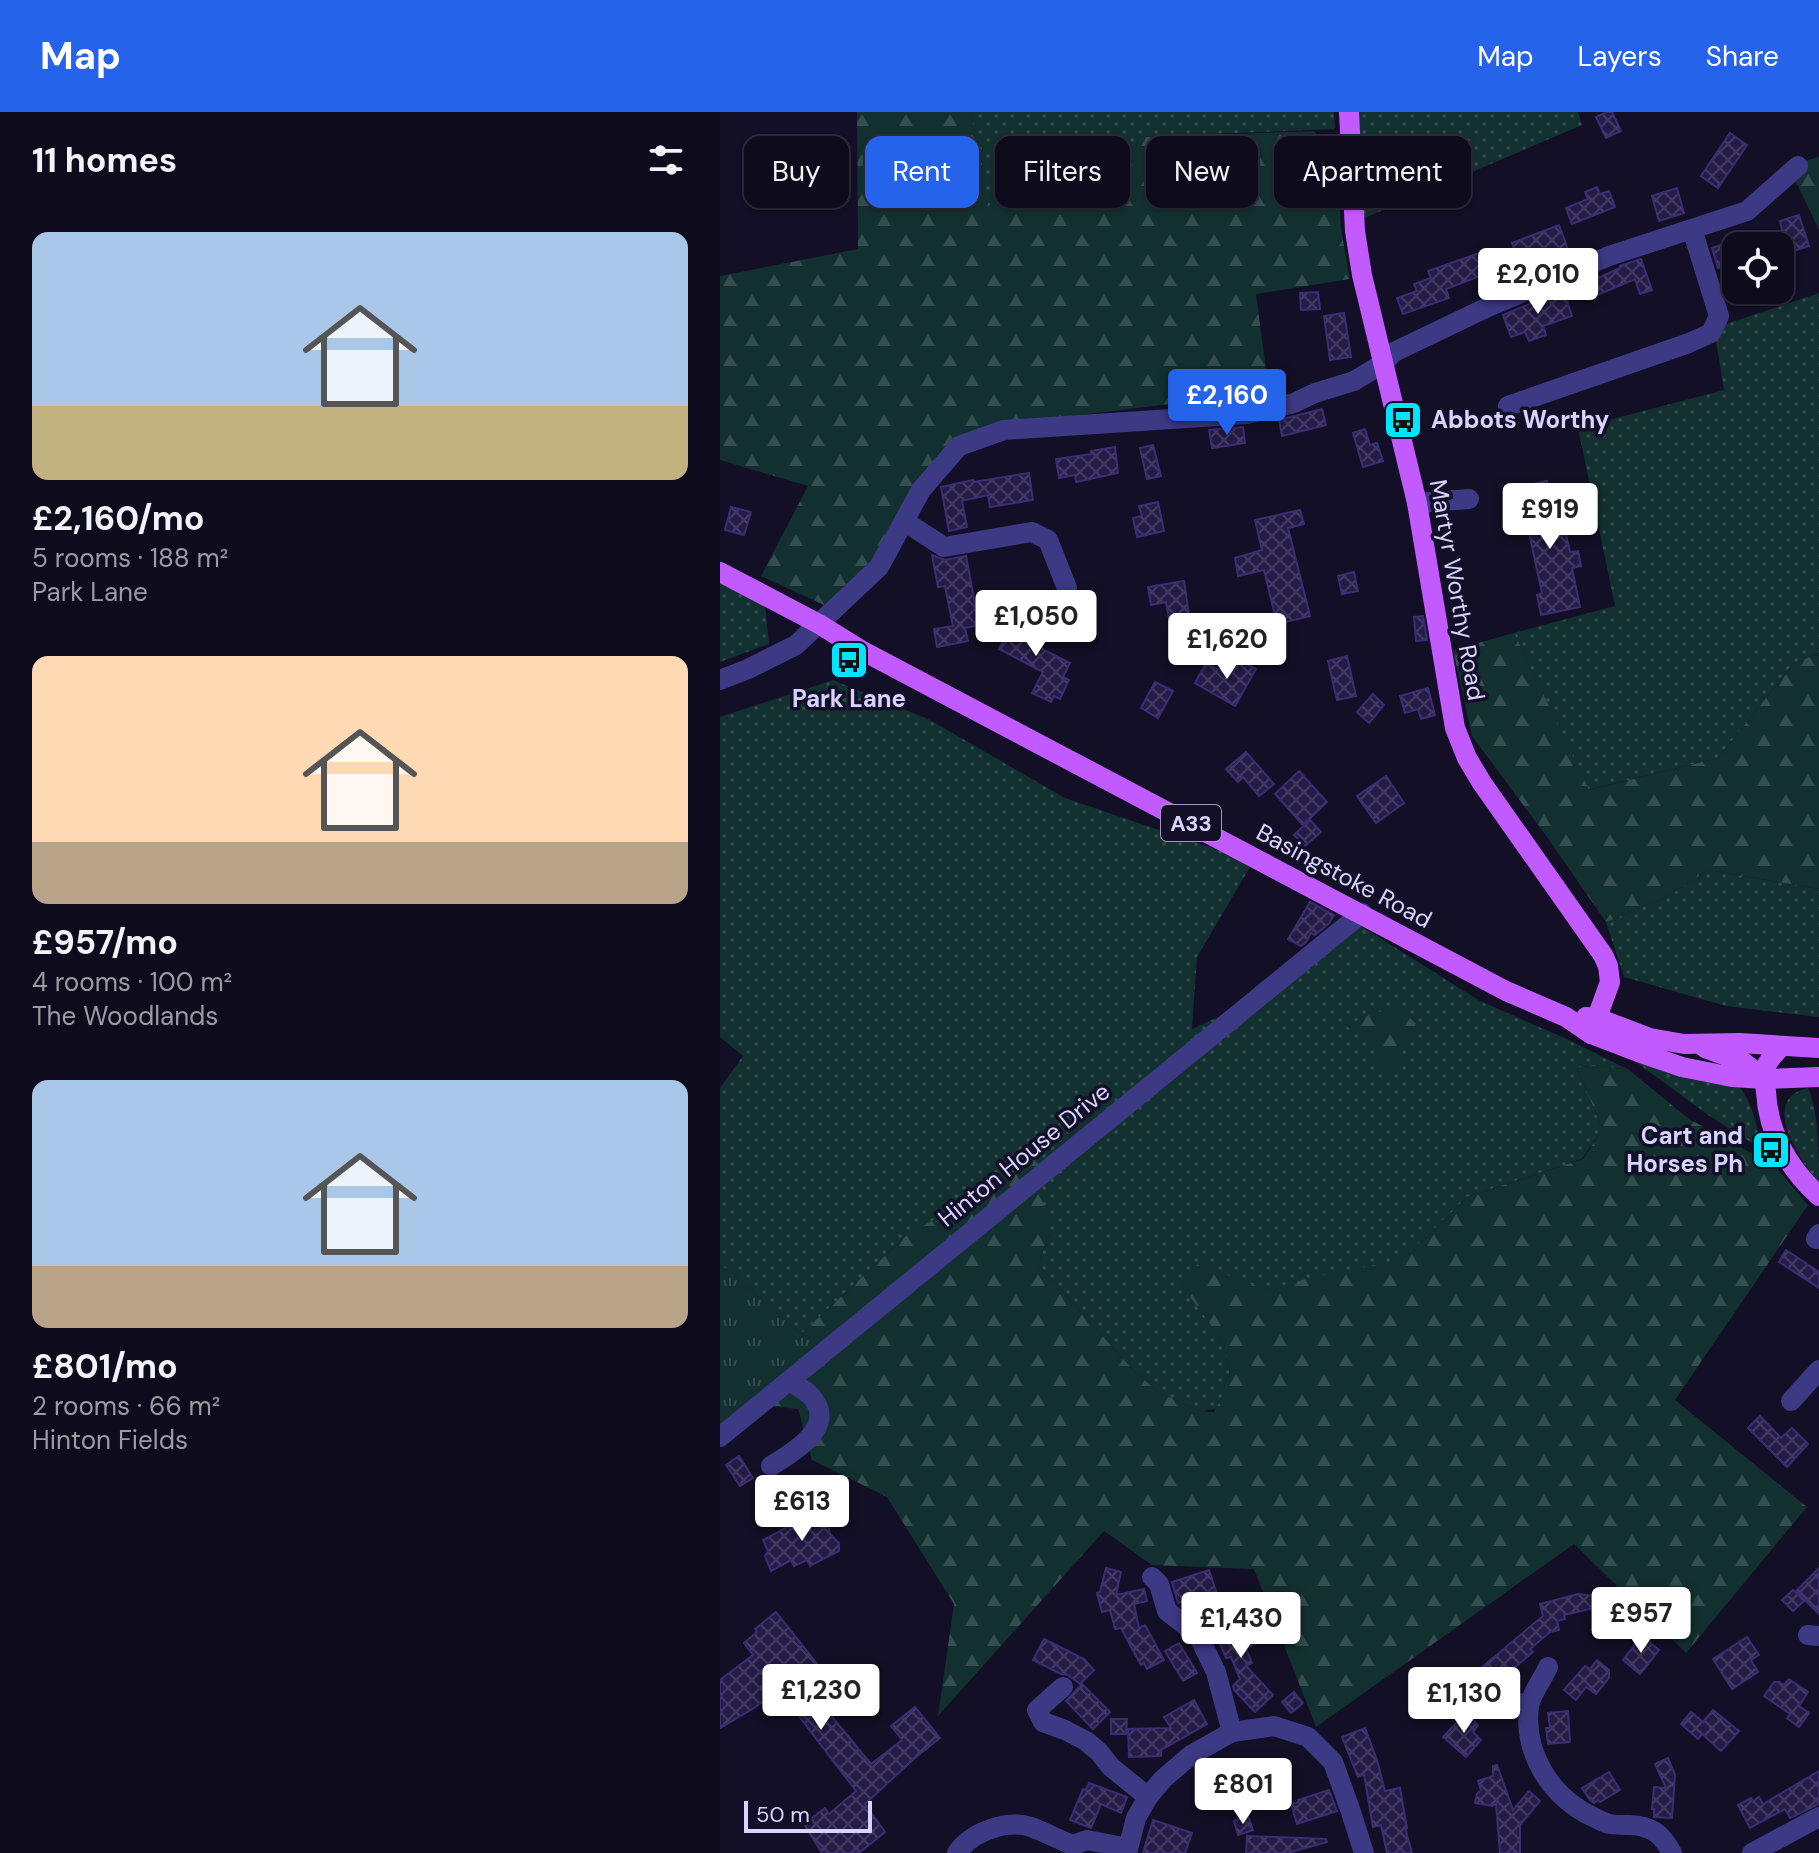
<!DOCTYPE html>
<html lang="en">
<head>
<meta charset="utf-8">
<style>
  :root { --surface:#0e0b1c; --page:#1c1929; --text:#f1f3f6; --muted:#9b9ba3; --line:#2e2b3b; --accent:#2563eb }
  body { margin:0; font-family:"DM Sans",sans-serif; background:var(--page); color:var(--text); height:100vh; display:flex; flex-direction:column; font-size:30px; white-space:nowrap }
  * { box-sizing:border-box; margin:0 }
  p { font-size:26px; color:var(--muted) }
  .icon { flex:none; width:44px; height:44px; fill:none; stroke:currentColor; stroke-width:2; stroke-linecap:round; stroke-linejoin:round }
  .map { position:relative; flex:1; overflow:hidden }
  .side { display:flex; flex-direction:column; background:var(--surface); width:720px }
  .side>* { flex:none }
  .top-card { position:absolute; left:24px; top:24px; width:760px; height:72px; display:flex; gap:16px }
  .fabs { position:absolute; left:1002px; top:120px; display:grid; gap:16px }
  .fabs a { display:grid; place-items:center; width:72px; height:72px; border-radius:16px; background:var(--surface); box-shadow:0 2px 6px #0004,0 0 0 2px var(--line); font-size:40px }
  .scale { position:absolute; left:24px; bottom:20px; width:128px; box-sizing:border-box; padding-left:8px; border:4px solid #d9d4ff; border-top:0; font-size:22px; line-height:28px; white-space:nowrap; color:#d9d4ff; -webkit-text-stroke:6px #130f26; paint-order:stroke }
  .price { position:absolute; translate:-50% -68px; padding:0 18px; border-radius:8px; background:#fff; color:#222; font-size:26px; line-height:52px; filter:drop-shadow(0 2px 4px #0008) }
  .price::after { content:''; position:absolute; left:50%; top:48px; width:24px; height:18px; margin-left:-12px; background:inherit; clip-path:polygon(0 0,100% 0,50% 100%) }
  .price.active { background:var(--accent); color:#fff }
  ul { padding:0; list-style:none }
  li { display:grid; align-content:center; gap:16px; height:424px; padding:0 32px }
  li span { display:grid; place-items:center; height:248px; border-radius:16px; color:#555 }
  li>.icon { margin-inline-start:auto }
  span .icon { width:144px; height:144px; fill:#fffc; stroke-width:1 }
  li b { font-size:34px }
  h2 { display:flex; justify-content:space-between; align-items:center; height:96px; padding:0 32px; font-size:34px }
  .tag { padding:0 28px; border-radius:16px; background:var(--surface); box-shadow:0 2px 6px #0004,0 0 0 2px var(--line); font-size:28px; line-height:72px }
  .tag.active { background:var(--accent); color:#fff }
  header { display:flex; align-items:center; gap:48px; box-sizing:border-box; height:112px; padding:0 40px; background:var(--accent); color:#fff }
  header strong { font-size:38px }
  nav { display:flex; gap:44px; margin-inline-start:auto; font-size:28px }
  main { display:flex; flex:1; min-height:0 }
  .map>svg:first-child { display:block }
</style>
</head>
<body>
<header>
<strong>Map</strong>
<nav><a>Map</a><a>Layers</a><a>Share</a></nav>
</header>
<main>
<section class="side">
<h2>11 homes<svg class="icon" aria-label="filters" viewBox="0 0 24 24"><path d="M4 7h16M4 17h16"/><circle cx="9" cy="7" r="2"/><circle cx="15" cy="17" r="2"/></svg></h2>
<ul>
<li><span style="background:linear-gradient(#a9c7e8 70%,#c2b280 0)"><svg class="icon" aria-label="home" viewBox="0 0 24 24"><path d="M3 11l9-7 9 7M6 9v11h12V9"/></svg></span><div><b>£2,160/mo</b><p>5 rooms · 188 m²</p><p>Park Lane</p></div></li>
<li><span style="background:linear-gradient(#ffd9b3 75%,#b9a48a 0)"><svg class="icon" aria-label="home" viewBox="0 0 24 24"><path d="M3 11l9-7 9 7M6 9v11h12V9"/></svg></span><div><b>£957/mo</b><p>4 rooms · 100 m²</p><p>The Woodlands</p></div></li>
<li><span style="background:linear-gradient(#a9c7e8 75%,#b9a48a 0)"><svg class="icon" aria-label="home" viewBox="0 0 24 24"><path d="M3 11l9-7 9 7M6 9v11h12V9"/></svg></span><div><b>£801/mo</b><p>2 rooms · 66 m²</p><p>Hinton Fields</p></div></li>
</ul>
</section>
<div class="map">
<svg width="1099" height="1741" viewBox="0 0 1099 1741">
  <defs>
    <pattern id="grass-dots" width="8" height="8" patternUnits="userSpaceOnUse" patternTransform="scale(2)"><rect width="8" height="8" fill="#12302f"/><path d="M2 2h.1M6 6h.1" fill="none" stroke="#344d4e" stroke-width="1.8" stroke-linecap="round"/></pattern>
    <pattern id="forest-firs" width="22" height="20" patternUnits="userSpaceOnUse" patternTransform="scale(2)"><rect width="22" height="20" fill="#12302f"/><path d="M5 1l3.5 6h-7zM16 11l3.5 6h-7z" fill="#344d4e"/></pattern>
    <pattern id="park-tufts" width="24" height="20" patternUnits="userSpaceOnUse" patternTransform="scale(2)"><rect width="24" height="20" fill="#12302f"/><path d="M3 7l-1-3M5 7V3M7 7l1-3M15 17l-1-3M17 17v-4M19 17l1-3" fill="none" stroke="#344d4e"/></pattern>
    <pattern id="building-cross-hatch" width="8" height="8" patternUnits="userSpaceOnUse" patternTransform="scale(2)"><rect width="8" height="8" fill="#241b47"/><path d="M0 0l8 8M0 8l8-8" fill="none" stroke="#433b63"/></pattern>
  </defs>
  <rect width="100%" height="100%" fill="#130f26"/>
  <g fill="url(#grass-dots)">
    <path d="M251,0H614L615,17L422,25L357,95H268Z"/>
    <path d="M638,0H858L862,13L640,108Z"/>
    <path d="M1099,181V541L1073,552L998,646L868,678L794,521L895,494L858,316L1004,278L994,216Z"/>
    <path d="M0,469L45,492L49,532L0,550Z"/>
    <path d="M113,568L210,608L345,686L533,750L477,845L472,917L524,893L633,809L760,889L849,928L909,958L875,953L857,956L880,1011V1021L862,1047L747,1085L682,1148L545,1178L460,1172C479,1197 515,1235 509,1268C507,1278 500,1288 496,1297L480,1299L438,1280L413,1258L318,1152L329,1123L186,1124L81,1222L0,1152V976L23,944L0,925V605Z"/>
    <path d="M988,758L1099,777V905L1006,894L904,865L886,810L945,786Z"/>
    <path d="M916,950L1015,971C1033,986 1036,1015 1043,1038L988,1003Z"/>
    <path d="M1088,976C1099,999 1099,1046 1099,1072C1082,1051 1037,987 1088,976Z"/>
  </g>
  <g fill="url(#forest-firs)">
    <path d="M137,0H251L269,95H357L422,25L594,19L617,51L621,117L630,167L536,182L549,280L285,312L237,324L196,372L152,448L104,493L41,464L88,374L0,348V164L138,137Z"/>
    <path d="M1099,45V118L1078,74L1065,54Z"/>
    <path d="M794,521L869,678L998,646L1073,552L1099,541V777L988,758L945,786L886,810L827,725L752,624L733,538Z"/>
    <path d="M681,897L696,912L681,943L685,953L674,961L660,955L652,926L625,914L656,900Z"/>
    <path d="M875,953L909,958L969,1007L1055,1054L1088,1093L955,1288L1087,1395L966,1541L854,1432L596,1615L534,1457L432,1453L384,1419L218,1604L234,1492L167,1385L92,1348L78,1297L50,1294L81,1222L186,1124L315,1048L329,1123L318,1152L413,1258L438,1280L480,1299L494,1300C499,1291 505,1281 508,1271C518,1238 478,1197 460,1172L479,1151L545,1178L597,1164L682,1148L747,1085L863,1047L880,1021V1011L857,956Z"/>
  </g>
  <path fill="url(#park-tufts)" d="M0,1152L110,1247L0,1334Z"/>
  <g fill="url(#building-cross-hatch)" stroke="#3b2d73" stroke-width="2">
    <path d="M887,0H892L901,19L886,26L876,5Z"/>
    <path d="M1010,21L1027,33L998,76L981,64Z"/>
    <path d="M877,75L880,82L889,79L895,95L852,112L846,96L868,87L865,80Z"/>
    <path d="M957,76L964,101L939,109L932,84Z"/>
    <path d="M1079,103L1089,134L1060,143V124L1063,123L1060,109Z"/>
    <path d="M839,113L851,146L803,163L792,131Z"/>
    <path d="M1016,128V150L998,156L992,136Z"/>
    <path d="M765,139L773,159L726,177L729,186L683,202L677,186L697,179L694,172L711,166L708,159Z"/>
    <path d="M921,147L932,178L920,182L915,167L875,184L869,170L900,156V154Z"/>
    <path d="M843,178L852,204L823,214L826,223L809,229L805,220L791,225L783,203Z"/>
    <path d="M598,180L600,197L581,198L580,181Z"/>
    <path d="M624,201L631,245L610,248L604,204Z"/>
    <path d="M602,297L606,313L562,324L559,308Z"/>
    <path d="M523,315L525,331L492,336L489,318Z"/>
    <path d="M645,317L650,333L657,331L663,349L643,355L633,321Z"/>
    <path d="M433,333L441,364L427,367L420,336Z"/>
    <path d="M395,335L398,361L356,370L355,363L339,366L336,347L372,342L371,339Z"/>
    <path d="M309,361L313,388L270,395L268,383L242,389L247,415L229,419L221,375L253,368L254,370Z"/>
    <path d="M827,369L838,420L845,418L850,440L858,439L861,454L852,456L860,495L821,503L817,483L822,481L805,402L800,403L796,389L802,388L799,375Z"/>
    <path d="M438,390L444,419L417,425L413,406L422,404L419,394Z"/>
    <path d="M11,395L31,400L24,423L5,418Z"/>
    <path d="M580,398L584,412L568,416L590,504L557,512L544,458L518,464L515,446L542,438L535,408Z"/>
    <path d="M212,443L225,448L246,444L259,513L245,516L248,529L217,535L214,517L233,514L225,474L218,475Z"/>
    <path d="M634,460L638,479L622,482L618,464Z"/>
    <path d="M464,469L469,503L449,506L446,490L431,493L428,475Z"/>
    <path d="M330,486L347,491L342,507L325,502Z"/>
    <path d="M298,500L319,510L310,528L319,532L318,535L350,551L343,565L349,568L340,587L334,584L331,590L312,581L323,560L279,537Z"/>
    <path d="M703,504L707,528L696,529L694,505Z"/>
    <path d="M627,544L636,584L617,588L608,549Z"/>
    <path d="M518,547L536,557L515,594L475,571L486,551L508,563Z"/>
    <path d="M435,570L453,579L438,606L421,596Z"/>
    <path d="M708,576L715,603L701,607L698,597L685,601L680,584Z"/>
    <path d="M653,582L664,593L649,611L637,600Z"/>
    <path d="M526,640L554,672L539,684L523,665L518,670L506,657Z"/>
    <path d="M579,659L607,690L583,713L555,682Z"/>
    <path d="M666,664L684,691L656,711L637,684Z"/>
    <path d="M590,708L601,720L585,734L574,723Z"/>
    <path d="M590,790L614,803L609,811L595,823L591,821L586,830L581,834L568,827Z"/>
    <path d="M1066,1138L1099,1160V1176L1059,1150Z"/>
    <path d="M1040,1304L1061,1326L1072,1316L1088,1332L1067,1355L1028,1316Z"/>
    <path d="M19,1344L33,1366L20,1374L6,1353Z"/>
    <path d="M97,1399L106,1403L110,1422L119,1431V1439L90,1454L87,1448L74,1454L71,1448L51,1459L45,1444L48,1439L43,1428Z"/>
    <path d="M386,1456L401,1460L396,1483L424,1477L427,1489L414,1492L419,1516L425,1513L444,1548L427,1557L424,1551L421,1553L401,1516L395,1517L390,1498L382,1500L377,1481L380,1480Z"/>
    <path d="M1099,1456V1502L1076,1479Z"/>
    <path d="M489,1458L496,1479L458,1491L452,1470Z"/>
    <path d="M1073,1478L1084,1489L1073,1499L1062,1488Z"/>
    <path d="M858,1482L875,1484L874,1496L844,1503L845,1507L837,1509L839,1518L830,1520L810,1537L813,1540L771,1576L769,1574L743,1594L728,1591L731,1581L823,1504L820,1492Z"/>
    <path d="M879,1488L895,1490L893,1512L877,1510Z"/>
    <path d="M511,1498L521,1523L547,1527L526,1536L532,1551L526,1554L553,1583L535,1600L514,1578L513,1574L520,1567L511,1545L506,1546L490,1507Z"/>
    <path d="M56,1500L102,1558L84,1571L151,1652L182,1628L171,1614L195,1595L220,1626L196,1645L145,1692L165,1720L139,1741H102L84,1712L105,1696L109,1702L136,1679L59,1578L34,1596L0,1616V1568L33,1543L24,1531L37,1520L35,1517Z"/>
    <path d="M922,1524L939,1538L920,1562L903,1548Z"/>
    <path d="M1027,1525L1039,1543L1031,1548L1038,1560L1012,1577L993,1547Z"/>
    <path d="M324,1527L364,1547L374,1558L360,1572L348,1563L341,1562L313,1548Z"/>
    <path d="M459,1531L477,1561L463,1569L445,1539Z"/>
    <path d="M877,1548L889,1558V1566L876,1582L866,1575L856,1588L844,1578L865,1554L870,1557Z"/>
    <path d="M1069,1567L1088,1580L1079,1594L1089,1601L1079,1615L1067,1606L1070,1602L1044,1584L1054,1570H1059L1064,1573Z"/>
    <path d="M362,1572L390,1600L373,1617L346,1589Z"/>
    <path d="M574,1580L583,1591L571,1601L562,1590Z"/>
    <path d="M474,1588L487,1612L441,1638V1644L409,1645L408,1617L451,1616L444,1605Z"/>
    <path d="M993,1598L1019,1619L1001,1639L982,1622L978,1627L961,1612L971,1600L983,1610Z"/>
    <path d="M848,1599L850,1630L828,1632L826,1616H830L828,1601Z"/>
    <path d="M746,1601L758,1613L753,1620L761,1628L746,1645L723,1625Z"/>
    <path d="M391,1607H407L406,1622H391Z"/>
    <path d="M645,1616L657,1648L665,1679L680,1676L687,1716H685L692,1741H667L661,1713L653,1715L644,1662L638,1665L622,1625Z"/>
    <path d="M948,1646L955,1663L952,1706L934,1705V1697H932L934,1675L946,1676L935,1652Z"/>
    <path d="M777,1653L793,1698L809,1679L820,1689L800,1713V1741H780L776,1692L772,1694L755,1691L757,1682L761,1678L758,1669L773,1664V1654Z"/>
    <path d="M1099,1659V1692L1070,1706L1065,1697L1030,1716L1018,1693L1031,1686L1033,1689L1039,1685L1043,1692Z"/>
    <path d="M889,1660L900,1678L880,1690L878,1688L874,1691L870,1688L862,1676Z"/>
    <path d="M369,1671L407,1685L401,1701L381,1692L371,1716L350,1708L363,1677L366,1678Z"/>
    <path d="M609,1678L617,1699L577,1712L571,1692L579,1690L578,1688Z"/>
    <path d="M528,1704L533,1718L518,1723L514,1709Z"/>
    <path d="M433,1708L472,1721L465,1741H423Z"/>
    <path d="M527,1724L606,1727L607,1730L567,1741H526Z"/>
  </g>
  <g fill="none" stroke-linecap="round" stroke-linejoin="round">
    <g stroke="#3d3a85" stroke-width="20">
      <path d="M788,294L969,231L991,221L999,204L972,117"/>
      <path d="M697,391L749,387"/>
      <path d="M184,409L224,435L312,420L328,428L347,476"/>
      <path d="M0,568L28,557L76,533L159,455L201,378L239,334L284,318L527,302L574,291L595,281L634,269L662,252L674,240L770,194L889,144L1027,99L1078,54"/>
      <path d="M1096,1127L1099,1122"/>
      <path d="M1071,1289L1099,1258"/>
      <path d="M0,1325L642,801"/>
      <path d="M51,1354C71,1341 115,1317 94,1288C89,1280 77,1274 69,1269"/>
      <path d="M432,1465L439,1472L447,1499L478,1523L496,1560L512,1620"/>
      <path d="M1088,1523L1099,1524"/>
      <path d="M828,1555C823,1567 811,1582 809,1594C803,1642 831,1685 873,1705C878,1707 884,1711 890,1712C896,1713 903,1713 909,1713C932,1714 941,1721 952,1741"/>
      <path d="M343,1575L317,1598L323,1610L345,1618L366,1629L379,1640L391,1655L428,1685"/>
      <path d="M783,1590L809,1592"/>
      <path d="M237,1741C251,1720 287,1707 311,1715C325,1720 339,1728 353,1733L367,1728L408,1736"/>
      <path d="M407,1741L416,1706L428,1685L443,1667L471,1643L512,1620L554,1614L588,1625L613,1650L630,1697L644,1741"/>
      <path d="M1032,1741L1099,1705"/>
    </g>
    <g stroke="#c25bff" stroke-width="20">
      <path d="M629,0L635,119L642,163L697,391L735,616L747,646L762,671L883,843L888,854L890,870L871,922"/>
      <path d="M0,460L99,512L141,538L786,879L846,905L871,922L918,940L962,955L1012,965L1045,967L1099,965"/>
      <path d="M866,905L877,906L930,926L964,932L1020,931L1099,936"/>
      <path d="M1061,935C1056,940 1048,948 1046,955C1044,962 1045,973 1046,980C1048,1021 1069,1057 1099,1084"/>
      <path d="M985,936L1023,950L1045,967"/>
    </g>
  </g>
  <defs>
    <g id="bus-square" transform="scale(2)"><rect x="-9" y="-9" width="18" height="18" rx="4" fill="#00e5ff" stroke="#130f26"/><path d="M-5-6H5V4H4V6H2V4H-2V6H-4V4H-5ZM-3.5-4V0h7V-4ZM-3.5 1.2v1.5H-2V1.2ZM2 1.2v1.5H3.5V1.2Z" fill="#111"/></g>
  </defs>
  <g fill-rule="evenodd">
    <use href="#bus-square" x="683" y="308"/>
    <use href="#bus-square" x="129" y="548"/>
    <use href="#bus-square" x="1051" y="1038"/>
  </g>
  <g text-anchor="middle" stroke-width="7" stroke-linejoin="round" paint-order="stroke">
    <rect fill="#130f26" stroke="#9e99be" stroke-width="2" x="441" y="693" width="60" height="36" rx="6"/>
    <g font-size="22" font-weight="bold" fill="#d9d4ff">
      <text x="471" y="719">A33</text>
    </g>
    <g font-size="24" font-weight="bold" fill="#d9d4ff" stroke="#130f26" text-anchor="start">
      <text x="711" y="316">Abbots Worthy</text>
      <text x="129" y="595" text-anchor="middle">Park Lane</text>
      <text x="1023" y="1032" text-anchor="end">Cart and<tspan x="1023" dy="28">Horses Ph</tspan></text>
    </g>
    <g font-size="24" fill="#d9d4ff" stroke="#130f26">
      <text transform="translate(737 478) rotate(80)" y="8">Martyr Worthy Road</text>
      <text transform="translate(624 764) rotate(28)" y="8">Basingstoke Road</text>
      <text transform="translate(304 1043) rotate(-39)" y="8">Hinton House Drive</text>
    </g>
  </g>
</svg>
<div class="fabs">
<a><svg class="icon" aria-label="locate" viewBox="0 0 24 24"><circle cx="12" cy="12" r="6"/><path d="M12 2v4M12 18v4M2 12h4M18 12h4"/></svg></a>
</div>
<div class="scale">50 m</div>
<b class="price" style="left:818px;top:204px">£2,010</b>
<b class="price active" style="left:507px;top:325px">£2,160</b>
<b class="price" style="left:830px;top:439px">£919</b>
<b class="price" style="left:316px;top:546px">£1,050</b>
<b class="price" style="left:507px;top:569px">£1,620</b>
<b class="price" style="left:82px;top:1431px">£613</b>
<b class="price" style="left:921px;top:1543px">£957</b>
<b class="price" style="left:521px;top:1548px">£1,430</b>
<b class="price" style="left:101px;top:1620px">£1,230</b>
<b class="price" style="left:744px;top:1623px">£1,130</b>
<b class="price" style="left:523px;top:1714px">£801</b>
<div class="top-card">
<a class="tag">Buy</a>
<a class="tag active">Rent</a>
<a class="tag">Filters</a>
<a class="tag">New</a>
<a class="tag">Apartment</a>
</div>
</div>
</main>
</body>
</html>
